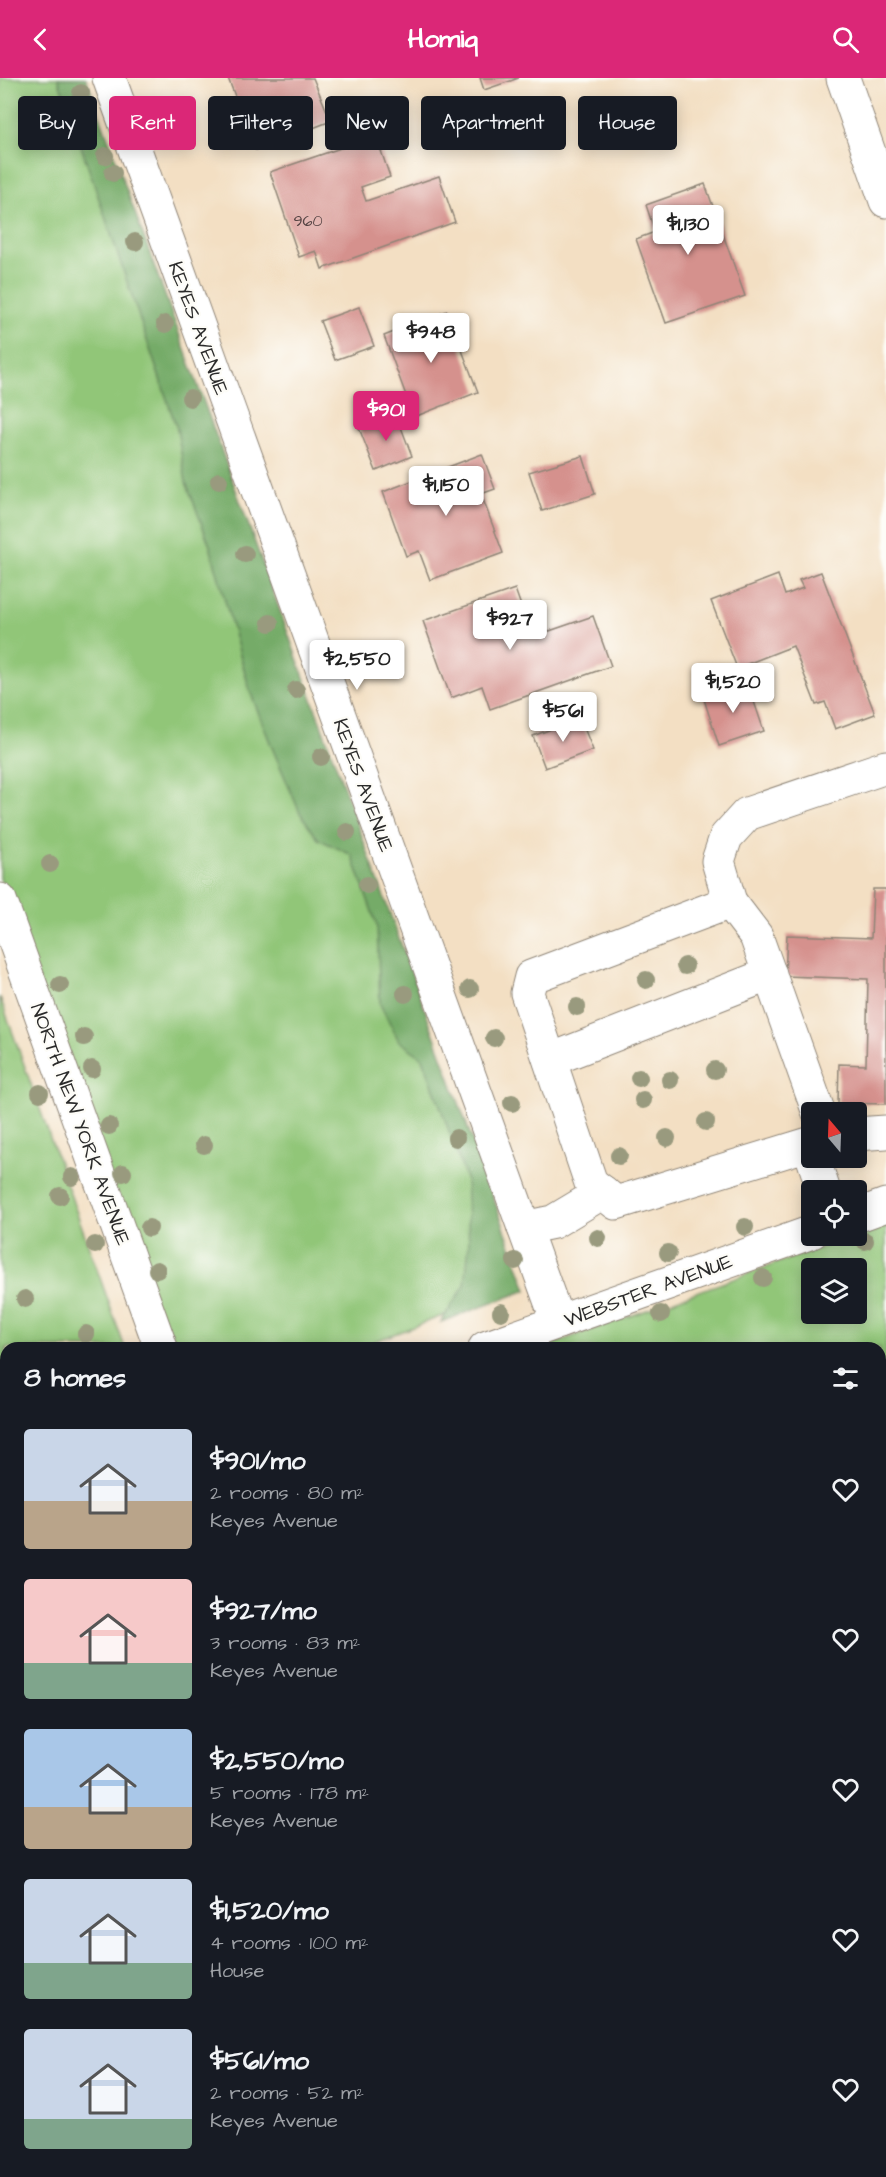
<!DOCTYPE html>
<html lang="en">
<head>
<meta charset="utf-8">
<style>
  :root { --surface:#171b24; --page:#20242c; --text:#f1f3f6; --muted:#9ea1a6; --accent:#db2777 }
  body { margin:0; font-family:"Architects Daughter",sans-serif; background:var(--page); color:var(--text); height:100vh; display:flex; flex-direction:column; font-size:22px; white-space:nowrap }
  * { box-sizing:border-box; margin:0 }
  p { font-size:20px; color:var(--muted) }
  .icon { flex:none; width:33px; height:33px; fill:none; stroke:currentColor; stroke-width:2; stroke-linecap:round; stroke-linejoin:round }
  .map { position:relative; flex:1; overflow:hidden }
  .drawer { position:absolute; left:0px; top:1264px; width:886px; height:836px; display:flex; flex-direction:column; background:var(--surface); border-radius:18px 18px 0 0; box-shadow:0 3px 15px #0003 }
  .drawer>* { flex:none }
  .hud { position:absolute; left:18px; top:18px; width:850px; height:54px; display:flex; gap:12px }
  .needle { width:39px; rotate:341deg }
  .buttons { position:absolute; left:801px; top:1024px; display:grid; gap:12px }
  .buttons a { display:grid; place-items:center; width:66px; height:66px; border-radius:6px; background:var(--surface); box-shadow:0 3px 15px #0003; font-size:30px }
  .price { position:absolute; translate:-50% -51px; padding:0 14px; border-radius:6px; background:#fff; color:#222; font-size:20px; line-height:39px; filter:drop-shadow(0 2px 3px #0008) }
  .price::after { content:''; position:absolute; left:50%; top:36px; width:18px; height:14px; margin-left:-9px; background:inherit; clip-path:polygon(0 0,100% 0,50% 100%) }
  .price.active { background:var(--accent); color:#fff }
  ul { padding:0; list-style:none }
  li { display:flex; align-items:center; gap:18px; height:150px; padding:0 24px }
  li span { display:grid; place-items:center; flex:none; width:168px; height:120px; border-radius:6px; color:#555 }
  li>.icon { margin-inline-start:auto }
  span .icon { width:72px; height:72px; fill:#fffc; stroke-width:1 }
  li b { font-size:26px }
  h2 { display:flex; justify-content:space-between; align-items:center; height:72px; padding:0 24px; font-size:26px }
  .pill { padding:0 21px; border-radius:6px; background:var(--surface); box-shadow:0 3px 15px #0003; font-size:21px; line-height:54px }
  .pill.active { background:var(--accent); color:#fff }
  header { display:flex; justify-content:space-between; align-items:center; height:78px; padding:0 24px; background:var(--accent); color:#fff; font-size:27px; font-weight:700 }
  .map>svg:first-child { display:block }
</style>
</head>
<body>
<header><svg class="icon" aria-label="back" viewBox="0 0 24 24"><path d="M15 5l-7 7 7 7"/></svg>Homiq<svg class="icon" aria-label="search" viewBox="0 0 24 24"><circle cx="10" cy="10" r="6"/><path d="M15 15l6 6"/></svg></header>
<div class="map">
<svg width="886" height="2099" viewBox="0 0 886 2099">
  <rect width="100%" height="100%" fill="#fdfcf7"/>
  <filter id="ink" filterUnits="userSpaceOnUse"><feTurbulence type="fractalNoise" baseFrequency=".0167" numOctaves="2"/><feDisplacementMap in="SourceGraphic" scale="12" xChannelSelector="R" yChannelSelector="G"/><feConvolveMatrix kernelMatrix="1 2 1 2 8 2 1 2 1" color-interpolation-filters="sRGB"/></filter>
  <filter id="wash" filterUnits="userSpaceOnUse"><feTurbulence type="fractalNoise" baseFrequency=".008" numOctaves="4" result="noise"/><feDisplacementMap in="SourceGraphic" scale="24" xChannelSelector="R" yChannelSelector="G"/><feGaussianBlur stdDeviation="1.35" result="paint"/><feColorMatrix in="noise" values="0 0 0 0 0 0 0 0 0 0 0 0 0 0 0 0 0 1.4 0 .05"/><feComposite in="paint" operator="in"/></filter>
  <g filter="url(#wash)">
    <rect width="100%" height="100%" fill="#f3dfc3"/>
    <g fill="#91c678" stroke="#5e7852" stroke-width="1.5" fill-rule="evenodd">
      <path d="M0,0H83L517,1210L357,1270H165L0,800Z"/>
      <path d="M0,919L125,1270H6V1408L0,1411Z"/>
      <path d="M886,1146V1754L881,1756L880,1270H541ZM812,1191H856V1236H812Z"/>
      <path d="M6,1466V2094H449L451,2099H0V1468Z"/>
    </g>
    <path fill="#74ab68" stroke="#506b4a" stroke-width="1.5" d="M58,0H86L527,1212L441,1244L465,1207L469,1166L466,1101L423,980L399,963L380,926L377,848L352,777L318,761L300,735L271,667L250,613L210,468L186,404L177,351Z"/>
    <path fill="#eeda9e" stroke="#8c8264" stroke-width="1.5" d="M329,2094H377L376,2099H327Z"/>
    <g id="blocks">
      <g fill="#d5918d">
        <path d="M228,0H313L331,43L256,72Z"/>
        <path d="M480,0H519L484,12Z"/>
        <path d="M376,58L390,99L361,109L366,123L439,98L455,144L322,191L316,173L299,179L270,94Z"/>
        <path d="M705,106L745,218L666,245L636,161L655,154L646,127Z"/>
        <path d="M359,229L374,268L335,282L320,243Z"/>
        <path d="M447,233L478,314L414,339L384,258Z"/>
        <path d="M396,336L412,378L376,393L359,350Z"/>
        <path d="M482,376L495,411L481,416L503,475L430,502L419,473L406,478L383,414Z"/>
        <path d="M583,378L595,416L542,433L529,394Z"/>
        <path d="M821,494L875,636L835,651L825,624L816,627L793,568L737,590L711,523L778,497L785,517L803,510L799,502Z"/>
        <path d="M515,511L532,559L593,538L611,588L490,631L482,608L451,620L423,543Z"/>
        <path d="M747,603L764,653L719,668L703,618Z"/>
        <path d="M580,640L593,672L545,690L533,658Z"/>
        <path d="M873,811H886V1026L838,1025L839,986L866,987L868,901L785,898L787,857L871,860Z"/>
        <path d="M748,2094H838L840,2099H750Z"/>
      </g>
    </g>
  </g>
  <g filter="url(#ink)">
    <use href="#blocks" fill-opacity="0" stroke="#8f8577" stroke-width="1.5"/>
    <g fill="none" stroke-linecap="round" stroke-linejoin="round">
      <g stroke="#8f8577" stroke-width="35">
        <g id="minor">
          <path d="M109,0L558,1244"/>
          <path d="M843,0L886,123"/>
          <path d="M0,822L161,1270"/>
          <path d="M730,824L756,858L819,1035"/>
          <path d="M550,982L770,896"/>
          <path d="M856,1056L886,1054"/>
          <path d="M812,1065L616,1125L591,1105L527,915L531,899L730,824L718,783L726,759L747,736L886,689"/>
          <path d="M813,1080L824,1113"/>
          <path d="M856,1138L886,1127"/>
          <path d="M524,1150L553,1144L603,1114"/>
          <path d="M485,1270L812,1154"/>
          <path d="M0,1446L6,1444"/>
          <path d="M880,1780L886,1778"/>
          <path d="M470,2094L472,2099"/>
        </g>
      </g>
      <use href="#minor" stroke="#fff" stroke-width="33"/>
    </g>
    <g fill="#999a7e">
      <circle cx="81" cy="15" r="9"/>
      <circle cx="105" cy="78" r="9"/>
      <circle cx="113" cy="95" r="9"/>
      <circle cx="135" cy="164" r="9"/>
      <circle cx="165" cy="246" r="9"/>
      <circle cx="190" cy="320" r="9"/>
      <circle cx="219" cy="403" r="9"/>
      <circle cx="245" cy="476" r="9"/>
      <circle cx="270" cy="545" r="9"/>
      <circle cx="296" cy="612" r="9"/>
      <circle cx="321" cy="679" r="9"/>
      <circle cx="347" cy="754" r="9"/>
      <circle cx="50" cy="786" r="9"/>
      <circle cx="367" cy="807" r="9"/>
      <circle cx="685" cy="888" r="9"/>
      <circle cx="646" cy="902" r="9"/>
      <circle cx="60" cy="907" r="9"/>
      <circle cx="470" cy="911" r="9"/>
      <circle cx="405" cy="916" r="9"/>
      <circle cx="577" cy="929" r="9"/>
      <circle cx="84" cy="959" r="9"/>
      <circle cx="494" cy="960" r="9"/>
      <circle cx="92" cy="991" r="9"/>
      <circle cx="715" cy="992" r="9"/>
      <circle cx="639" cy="1000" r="9"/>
      <circle cx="670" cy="1002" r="9"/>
      <circle cx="40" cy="1015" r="9"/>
      <circle cx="643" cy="1022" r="9"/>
      <circle cx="512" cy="1025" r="9"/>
      <circle cx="706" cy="1044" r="9"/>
      <circle cx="109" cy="1048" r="9"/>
      <circle cx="456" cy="1060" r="9"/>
      <circle cx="667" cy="1060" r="9"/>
      <circle cx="204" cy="1067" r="9"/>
      <circle cx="619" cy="1078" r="9"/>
      <circle cx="123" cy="1095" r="9"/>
      <circle cx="72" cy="1099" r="9"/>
      <circle cx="60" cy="1118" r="9"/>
      <circle cx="745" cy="1149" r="9"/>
      <circle cx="149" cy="1150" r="9"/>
      <circle cx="598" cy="1160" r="9"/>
      <circle cx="865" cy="1163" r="9"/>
      <circle cx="95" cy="1167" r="9"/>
      <circle cx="668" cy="1175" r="9"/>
      <circle cx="515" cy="1183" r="9"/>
      <circle cx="157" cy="1192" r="9"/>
      <circle cx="763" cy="1200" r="9"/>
      <circle cx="25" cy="1221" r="9"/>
      <circle cx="501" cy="1234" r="9"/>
      <circle cx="661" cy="1236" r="9"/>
      <circle cx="86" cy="1256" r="9"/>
    </g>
  </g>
  <g text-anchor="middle" stroke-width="4.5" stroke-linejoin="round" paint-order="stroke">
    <g font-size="16" fill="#564444">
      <text x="308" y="148">960</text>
    </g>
    <g font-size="20" fill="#2b2b2b" stroke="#fdfcf7">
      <text transform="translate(199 250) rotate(70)" y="7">KEYES AVENUE</text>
      <text transform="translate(364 707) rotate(70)" y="7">KEYES AVENUE</text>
      <text transform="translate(81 1046) rotate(70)" y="7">NORTH NEW YORK AVENUE</text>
      <text transform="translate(648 1212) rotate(-20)" y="7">WEBSTER AVENUE</text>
    </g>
  </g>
</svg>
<div class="buttons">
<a><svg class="needle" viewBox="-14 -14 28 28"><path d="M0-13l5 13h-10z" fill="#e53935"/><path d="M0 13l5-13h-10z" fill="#9ea1a6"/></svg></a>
<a><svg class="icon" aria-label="locate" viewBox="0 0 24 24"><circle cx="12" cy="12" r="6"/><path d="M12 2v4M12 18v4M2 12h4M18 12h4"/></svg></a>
<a><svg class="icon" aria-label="layers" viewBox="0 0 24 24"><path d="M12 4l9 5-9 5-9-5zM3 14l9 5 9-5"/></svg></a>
</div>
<b class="price" style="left:688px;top:178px">$1,130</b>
<b class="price" style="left:431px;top:286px">$948</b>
<b class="price active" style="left:386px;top:364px">$901</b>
<b class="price" style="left:446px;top:439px">$1,150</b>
<b class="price" style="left:510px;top:573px">$927</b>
<b class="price" style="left:357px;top:613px">$2,550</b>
<b class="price" style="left:733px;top:636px">$1,520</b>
<b class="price" style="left:563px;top:665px">$561</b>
<div class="hud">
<a class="pill">Buy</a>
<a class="pill active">Rent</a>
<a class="pill">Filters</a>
<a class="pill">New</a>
<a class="pill">Apartment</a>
<a class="pill">House</a>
</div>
<section class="drawer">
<h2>8 homes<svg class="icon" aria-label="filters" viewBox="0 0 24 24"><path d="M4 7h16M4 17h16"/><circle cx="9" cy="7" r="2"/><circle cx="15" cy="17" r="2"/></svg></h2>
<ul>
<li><span style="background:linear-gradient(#c9d6e8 60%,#b9a48a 0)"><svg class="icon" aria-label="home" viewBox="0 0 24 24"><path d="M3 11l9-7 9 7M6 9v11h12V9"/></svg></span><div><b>$901/mo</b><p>2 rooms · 80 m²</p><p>Keyes Avenue</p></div><svg class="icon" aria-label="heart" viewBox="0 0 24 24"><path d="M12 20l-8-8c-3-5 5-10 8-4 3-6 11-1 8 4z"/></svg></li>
<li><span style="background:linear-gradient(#f6c9c9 70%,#7fa58c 0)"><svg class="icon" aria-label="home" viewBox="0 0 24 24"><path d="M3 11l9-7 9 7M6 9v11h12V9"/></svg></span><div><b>$927/mo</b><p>3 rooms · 83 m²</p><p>Keyes Avenue</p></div><svg class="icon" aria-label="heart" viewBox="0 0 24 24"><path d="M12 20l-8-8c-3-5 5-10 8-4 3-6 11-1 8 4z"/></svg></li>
<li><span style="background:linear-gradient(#a9c7e8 65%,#b9a48a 0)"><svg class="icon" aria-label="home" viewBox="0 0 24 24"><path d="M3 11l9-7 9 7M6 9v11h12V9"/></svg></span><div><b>$2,550/mo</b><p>5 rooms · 178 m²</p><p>Keyes Avenue</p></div><svg class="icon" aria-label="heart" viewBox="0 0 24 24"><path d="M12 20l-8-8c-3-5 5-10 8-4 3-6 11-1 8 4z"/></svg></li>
<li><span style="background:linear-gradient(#c9d6e8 70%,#7fa58c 0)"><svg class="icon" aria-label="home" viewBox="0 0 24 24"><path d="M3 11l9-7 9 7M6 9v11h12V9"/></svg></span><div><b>$1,520/mo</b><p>4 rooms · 100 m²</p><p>House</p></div><svg class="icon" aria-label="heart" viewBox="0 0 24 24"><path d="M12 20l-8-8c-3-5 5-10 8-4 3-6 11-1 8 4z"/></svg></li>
<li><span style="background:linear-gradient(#c9d6e8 75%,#7fa58c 0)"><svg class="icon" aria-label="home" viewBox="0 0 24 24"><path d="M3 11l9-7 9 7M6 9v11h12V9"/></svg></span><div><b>$561/mo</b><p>2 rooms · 52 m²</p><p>Keyes Avenue</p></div><svg class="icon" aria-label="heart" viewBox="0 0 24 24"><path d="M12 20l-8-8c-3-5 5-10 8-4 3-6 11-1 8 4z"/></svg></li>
</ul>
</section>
</div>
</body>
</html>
